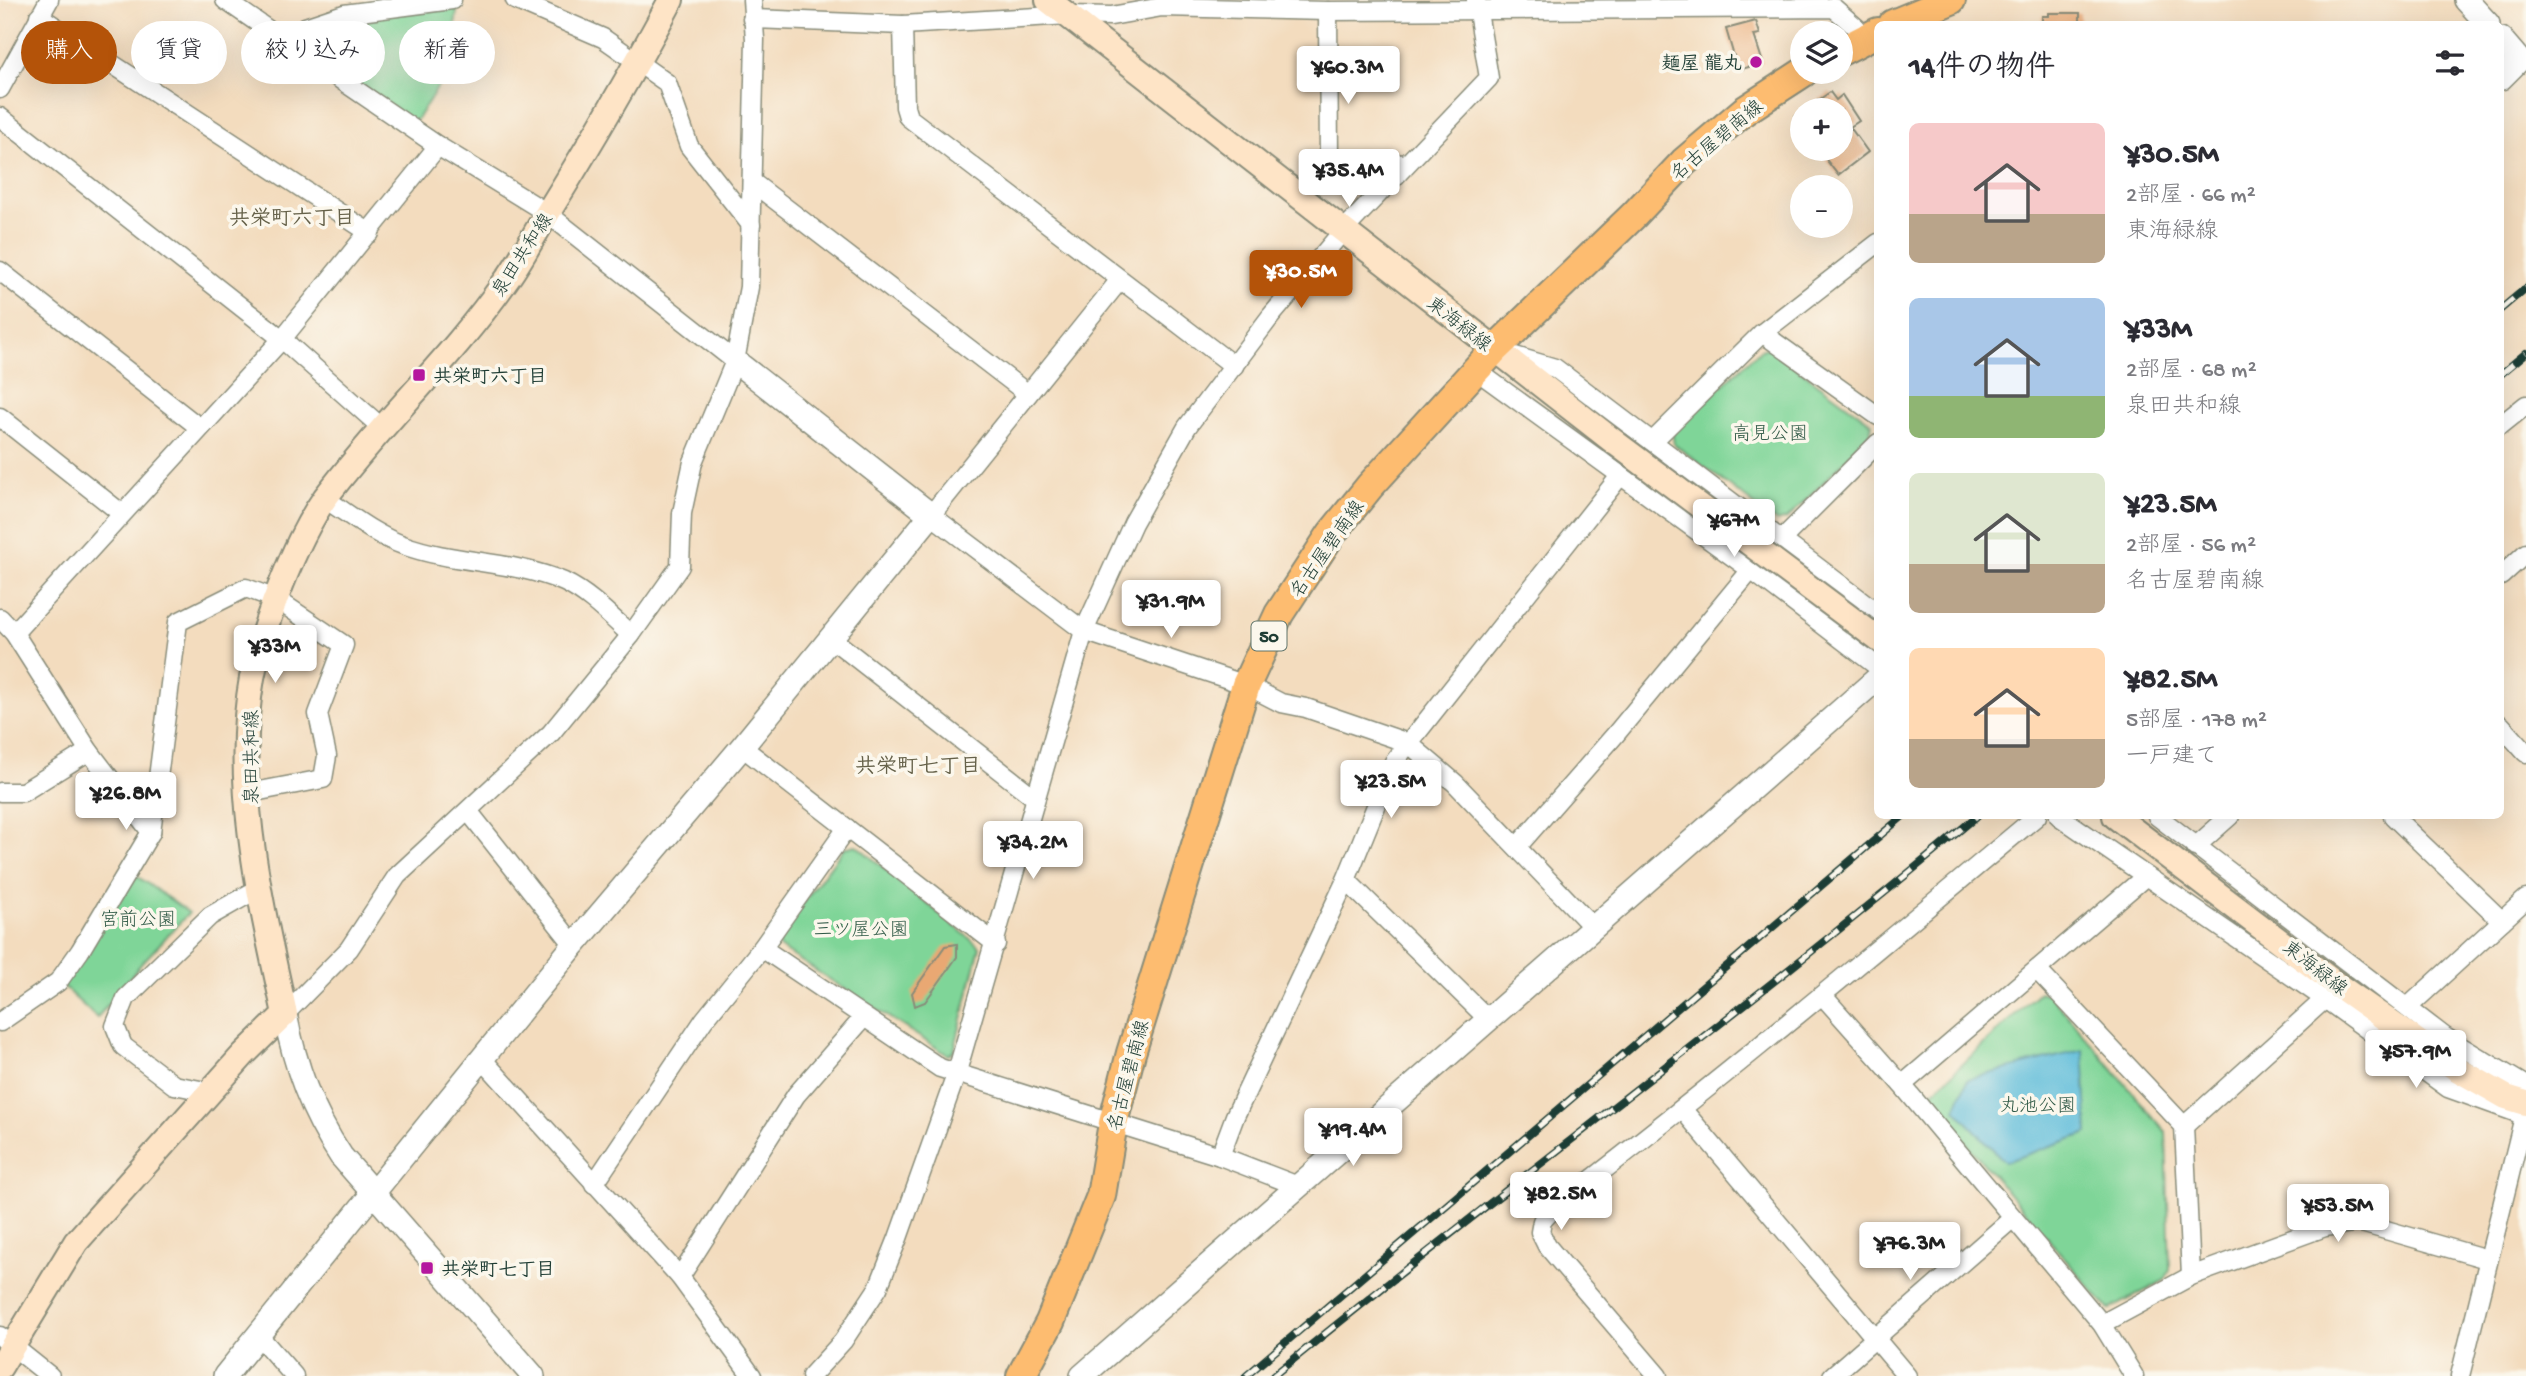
<!DOCTYPE html>
<html lang="ja">
<head>
<meta charset="utf-8">
<style>
  :root { --surface:#fff; --page:#f7f7f7; --text:#2b2b33; --muted:#7c7c81; --accent:#b45309 }
  body { margin:0; font-family:"Gochi Hand","Klee One",sans-serif; background:var(--page); color:var(--text); height:100vh; display:flex; flex-direction:column; font-size:26px; white-space:nowrap }
  * { box-sizing:border-box; margin:0 }
  p { font-size:23px; color:var(--muted) }
  .icon { flex:none; width:38px; height:38px; fill:none; stroke:currentColor; stroke-width:2; stroke-linecap:round; stroke-linejoin:round }
  .map { position:relative; flex:1; overflow:hidden }
  .side { position:absolute; left:1874px; top:21px; width:630px; height:798px; display:flex; flex-direction:column; background:var(--surface); border-radius:10px; box-shadow:0 7px 28px #0002 }
  .side>* { flex:none }
  .top-card { position:absolute; left:21px; top:21px; width:665px; height:63px; display:flex; gap:14px }
  .tools { position:absolute; left:1790px; top:21px; display:grid; gap:14px }
  .tools a { display:grid; place-items:center; width:63px; height:63px; border-radius:50%; background:var(--surface); box-shadow:0 7px 28px #0002; font-size:35px }
  .price { position:absolute; translate:-50% -60px; padding:0 16px; border-radius:7px; background:#fff; color:#222; font-size:23px; line-height:46px; filter:drop-shadow(0 2px 4px #0008) }
  .price::after { content:''; position:absolute; left:50%; top:42px; width:21px; height:16px; margin-left:-10px; background:inherit; clip-path:polygon(0 0,100% 0,50% 100%) }
  .price.active { background:var(--accent); color:#fff }
  ul { padding:0; list-style:none }
  li { display:flex; align-items:center; gap:21px; height:175px; padding:0 35px }
  li span { display:grid; place-items:center; flex:none; width:196px; height:140px; border-radius:10px; color:#555 }
  li>.icon { margin-inline-start:auto }
  span .icon { width:84px; height:84px; fill:#fffc; stroke-width:1 }
  li b { font-size:30px }
  h2 { display:flex; justify-content:space-between; align-items:center; height:84px; padding:0 35px; font-size:30px }
  .chip { padding:0 24px; border-radius:32px; background:var(--surface); box-shadow:0 7px 28px #0002; font-size:24px; line-height:63px }
  .chip.active { background:var(--accent); color:#fff }
  .map>svg:first-child { display:block }
</style>
</head>
<body>
<div class="map">
<svg width="2526" height="1376" viewBox="0 0 2526 1376">
  <rect width="100%" height="100%" fill="#fbf7ec"/>
  <filter id="ink" filterUnits="userSpaceOnUse"><feTurbulence type="fractalNoise" baseFrequency=".0143" numOctaves="2"/><feDisplacementMap in="SourceGraphic" scale="14" xChannelSelector="R" yChannelSelector="G"/><feConvolveMatrix kernelMatrix="1 2 1 2 8 2 1 2 1" color-interpolation-filters="sRGB"/></filter>
  <filter id="wash" filterUnits="userSpaceOnUse"><feTurbulence type="fractalNoise" baseFrequency=".00686" numOctaves="4" result="noise"/><feDisplacementMap in="SourceGraphic" scale="28" xChannelSelector="R" yChannelSelector="G"/><feGaussianBlur stdDeviation="1.57" result="paint"/><feColorMatrix in="noise" values="0 0 0 0 0 0 0 0 0 0 0 0 0 0 0 0 0 1.4 0 .05"/><feComposite in="paint" operator="in"/></filter>
  <g filter="url(#wash)">
    <rect width="100%" height="100%" fill="#f3dcbe"/>
    <g fill="#7fd598" stroke="#4f8966" stroke-width="2">
      <path d="M459,0L447,73L411,128L309,58L305,27Z"/>
      <path d="M1768,347L1872,423L1870,435L1787,519L1777,522L1674,444L1672,432L1759,351Z"/>
      <path d="M856,845L980,947L954,1051L948,1055L779,947L777,938L844,848Z"/>
      <path d="M128,870L189,913L141,964L97,1018L58,982Z"/>
      <path d="M2039,992L2050,995L2166,1132L2170,1270L2165,1280L2109,1310L1929,1100L1933,1092Z"/>
    </g>
    <path fill="#5bbcda" stroke="#3d7c87" stroke-width="2" d="M2083,1050L2088,1133L2005,1162L1955,1109L1968,1079Z"/>
    <g id="blocks">
      <g fill="#e9a873">
        <path d="M2049,13H2080V24H2042V16H2049Z"/>
        <path d="M1756,21L1760,34L1754,35L1763,63L1738,70L1726,29Z"/>
        <path d="M1830,92L1836,100L1842,95L1859,121L1850,127L1868,152L1838,175L1818,149H1841V110H1804Z"/>
        <path d="M1802,111V127L1795,117Z"/>
        <path d="M957,944V957L925,1002L915,1006L912,993L945,946Z"/>
      </g>
    </g>
  </g>
  <g filter="url(#ink)">
    <use href="#blocks" fill-opacity="0" stroke="#898c79" stroke-width="2"/>
    <g fill="none" stroke-linecap="round" stroke-linejoin="round">
      <g stroke="#898c79" stroke-width="21">
        <g id="minor">
          <path d="M225,0L309,58"/>
          <path d="M452,0L344,14L305,27L302,42L309,58L438,146L547,213L735,361L749,287L755,39L752,0"/>
          <path d="M515,0L603,38L667,83L689,146L751,225"/>
          <path d="M1328,11L1329,160L1406,164"/>
          <path d="M39,16L370,233"/>
          <path d="M752,19L903,25L1069,15L1111,16L1162,7L1328,11L1834,8L1867,37"/>
          <path d="M903,25L905,107L908,117L1234,366"/>
          <path d="M0,89L49,0"/>
          <path d="M0,117L282,339L381,427"/>
          <path d="M752,182L1028,394"/>
          <path d="M0,271L200,428"/>
          <path d="M1119,281L931,515L1084,631L1246,685L1281,703L1306,708L1408,743L1455,783L1594,928"/>
          <path d="M1762,333L1878,416"/>
          <path d="M1508,354L1555,368L1878,613"/>
          <path d="M1477,371L1751,570L1878,667"/>
          <path d="M0,417L121,513"/>
          <path d="M2501,425L2526,405"/>
          <path d="M1652,442L1762,333L1878,243"/>
          <path d="M325,499C349,514 376,536 403,545C455,564 513,560 564,582C589,594 610,616 631,635"/>
          <path d="M2501,576L2526,553"/>
          <path d="M0,618L14,633L89,751L151,832L80,951L58,982L0,1022"/>
          <path d="M14,633L282,339L438,146"/>
          <path d="M832,639L1035,798"/>
          <path d="M2501,725L2526,753"/>
          <path d="M742,747L996,944"/>
          <path d="M0,792H23L89,751"/>
          <path d="M469,812L574,945"/>
          <path d="M2059,816L2325,999L2448,1088L2526,1116"/>
          <path d="M2157,816L2445,1037L2526,1086"/>
          <path d="M2393,816L2502,921"/>
          <path d="M151,832L178,622L246,588L276,599L344,645L318,714L327,756L323,779L249,793"/>
          <path d="M1517,847L1615,735L1751,570L1878,443"/>
          <path d="M2195,847L2230,816"/>
          <path d="M1346,880L1489,1020"/>
          <path d="M762,948L940,1068L1220,1156L1298,1186"/>
          <path d="M2037,970L2184,1126L2191,1276"/>
          <path d="M1823,996L1902,1085L2102,1324L2134,1376"/>
          <path d="M2408,1007L2526,899"/>
          <path d="M285,1014L349,949L397,876L551,733L631,635L680,566L682,513L693,462L735,361"/>
          <path d="M483,1060L680,1277L752,1376"/>
          <path d="M1902,1085L2146,876"/>
          <path d="M211,1092L174,1085L123,1046L115,1026L126,998L210,916L261,887"/>
          <path d="M1683,1110L1907,1376"/>
          <path d="M2184,1126L2325,999"/>
          <path d="M1220,1156L1235,1116L1346,880L1394,762L1620,476"/>
          <path d="M594,1184L704,1020L762,948L847,828"/>
          <path d="M680,1277L796,1095L864,1017"/>
          <path d="M2102,1324L2191,1276L2325,1227L2358,1222L2487,1259"/>
          <path d="M258,1335L294,1376"/>
          <path d="M0,1336L50,1376"/>
          <path d="M811,1376L843,1341L878,1288L898,1238L956,1075L1084,631L1133,523L1187,427L1271,316L1342,232L1489,78L1476,0"/>
          <path d="M1658,1376L1547,1246L1540,1232L1542,1221L1552,1210C1718,1083 1877,950 2037,816"/>
          <path d="M1832,1376L2013,1218"/>
          <path d="M2460,1376L2524,1117"/>
        </g>
      </g>
      <g stroke="#898c79" stroke-width="26">
        <g id="tertiary">
          <path d="M2466,0L2488,24"/>
          <path d="M2501,39L2519,60L2501,78"/>
          <path d="M285,1014C295,1066 311,1111 341,1156L533,1376"/>
          <path d="M225,1376L574,945L742,747L931,515L735,361"/>
          <path d="M1082,1376L1878,678"/>
        </g>
      </g>
      <g stroke="#898c79" stroke-width="28">
        <g id="secondary">
          <path d="M1048,0L1617,444"/>
          <path d="M2115,816L2336,984L2455,1068L2506,1097L2526,1103"/>
          <path d="M0,1367L76,1242L243,1055L285,1014C262,907 232,788 252,678C258,647 269,615 281,585C293,555 306,525 325,498C381,423 451,359 505,282C521,261 533,236 547,214C591,143 632,73 671,0"/>
        </g>
      </g>
      <g stroke="#898c79" stroke-width="32">
        <g id="primary">
          <path d="M1893,24L1951,0"/>
          <path d="M1841,51L1878,32"/>
          <path d="M1021,1376L1050,1322L1101,1196L1113,1123L1131,1053L1246,685L1279,614L1332,533L1370,486L1494,350L1634,215L1684,162L1744,111L1804,72"/>
        </g>
      </g>
      <use href="#minor" stroke="#fff" stroke-width="18"/>
      <use href="#tertiary" stroke="#fff" stroke-width="23"/>
      <use href="#secondary" stroke="#fee4c6" stroke-width="24"/>
      <use href="#primary" stroke="#fdbc70" stroke-width="28"/>
      <g stroke="#1f3d34" stroke-width="8">
        <g id="rail">
          <path d="M2501,309L2526,288"/>
          <path d="M2501,374L2526,353"/>
          <path d="M1246,1376L1903,816"/>
          <path d="M1273,1376C1505,1186 1748,1009 1977,816"/>
        </g>
      </g>
      <use href="#rail" stroke="#fbf7ec" stroke-width="5" stroke-dasharray="16" stroke-linecap="butt"/>
      <g stroke="#898c79" stroke-width="28" stroke-linecap="butt">
        <path id="secondary-bridge" d="M1617,444L1878,639"/>
      </g>
      <use href="#secondary-bridge" stroke="#fee4c6" stroke-width="24"/>
    </g>
  </g>
  <g fill="#b5179e" stroke="#fbf7ec" stroke-width="2.5">
    <circle cx="1756" cy="62" r="7"/>
    <rect x="412" y="368" width="14" height="14" rx="3.5"/>
    <rect x="420" y="1261" width="14" height="14" rx="3.5"/>
  </g>
  <g text-anchor="middle" stroke-width="7" stroke-linejoin="round" paint-order="stroke">
    <rect fill="#fbf7ec" stroke="#61756b" stroke-width="2" x="1251.5" y="621.5" width="35" height="29" rx="5"/>
    <g font-size="18" font-weight="bold" fill="#1f3d34">
      <text x="1269" y="642">50</text>
    </g>
    <g font-size="19" font-weight="bold" fill="#1f3d34" stroke="#fbf7ec" text-anchor="start">
      <text x="1742" y="69" text-anchor="end">麺屋 龍丸</text>
      <text x="433" y="382">共栄町六丁目</text>
      <text x="441" y="1275">共栄町七丁目</text>
    </g>
    <g font-size="19" fill="#1f3d34" stroke="#fbf7ec">
      <text transform="translate(1716 139) rotate(-40)" y="7">名古屋碧南線</text>
      <text transform="translate(521 254) rotate(-57)" y="7">泉田共和線</text>
      <text transform="translate(1460 323) rotate(38)" y="7">東海緑線</text>
      <text transform="translate(1326 548) rotate(-55)" y="7">名古屋碧南線</text>
      <text transform="translate(250 757) rotate(-90)" y="7">泉田共和線</text>
      <text transform="translate(2316 967) rotate(38)" y="7">東海緑線</text>
      <text transform="translate(1127 1075) rotate(-75)" y="7">名古屋碧南線</text>
    </g>
    <g font-size="19" fill="#325b48" stroke="#fbf7ec">
      <text x="1770" y="439">高見公園</text>
      <text x="138" y="925">宮前公園</text>
      <text x="861" y="935">三ツ屋公園</text>
      <text x="2038" y="1111">丸池公園</text>
    </g>
    <g font-size="21" font-weight="bold" fill="#66624a" stroke="#fbf7ec">
      <text x="292" y="224">共栄町六丁目</text>
      <text x="918" y="772">共栄町七丁目</text>
    </g>
  </g>
</svg>
<div class="tools">
<a><svg class="icon" aria-label="layers" viewBox="0 0 24 24"><path d="M12 4l9 5-9 5-9-5zM3 14l9 5 9-5"/></svg></a>
<a>+</a>
<a>−</a>
</div>
<b class="price" style="left:1348px;top:106px">¥60.3M</b>
<b class="price" style="left:1349px;top:209px">¥35.4M</b>
<b class="price active" style="left:1301px;top:310px">¥30.5M</b>
<b class="price" style="left:1734px;top:559px">¥67M</b>
<b class="price" style="left:1171px;top:640px">¥31.9M</b>
<b class="price" style="left:275px;top:685px">¥33M</b>
<b class="price" style="left:1391px;top:820px">¥23.5M</b>
<b class="price" style="left:126px;top:832px">¥26.8M</b>
<b class="price" style="left:1033px;top:881px">¥34.2M</b>
<b class="price" style="left:2416px;top:1090px">¥57.9M</b>
<b class="price" style="left:1353px;top:1168px">¥19.4M</b>
<b class="price" style="left:1561px;top:1232px">¥82.5M</b>
<b class="price" style="left:2338px;top:1244px">¥53.5M</b>
<b class="price" style="left:1910px;top:1282px">¥76.3M</b>
<div class="top-card">
<a class="chip active">購入</a>
<a class="chip">賃貸</a>
<a class="chip">絞り込み</a>
<a class="chip">新着</a>
</div>
<section class="side">
<h2>14件の物件<svg class="icon" aria-label="filters" viewBox="0 0 24 24"><path d="M4 7h16M4 17h16"/><circle cx="9" cy="7" r="2"/><circle cx="15" cy="17" r="2"/></svg></h2>
<ul>
<li><span style="background:linear-gradient(#f6c9c9 65%,#b9a48a 0)"><svg class="icon" aria-label="home" viewBox="0 0 24 24"><path d="M3 11l9-7 9 7M6 9v11h12V9"/></svg></span><div><b>¥30.5M</b><p>2部屋 · 66 m²</p><p>東海緑線</p></div></li>
<li><span style="background:linear-gradient(#a9c7e8 70%,#8fb573 0)"><svg class="icon" aria-label="home" viewBox="0 0 24 24"><path d="M3 11l9-7 9 7M6 9v11h12V9"/></svg></span><div><b>¥33M</b><p>2部屋 · 68 m²</p><p>泉田共和線</p></div></li>
<li><span style="background:linear-gradient(#dfe7d0 65%,#b9a48a 0)"><svg class="icon" aria-label="home" viewBox="0 0 24 24"><path d="M3 11l9-7 9 7M6 9v11h12V9"/></svg></span><div><b>¥23.5M</b><p>2部屋 · 56 m²</p><p>名古屋碧南線</p></div></li>
<li><span style="background:linear-gradient(#ffd9b3 65%,#b9a48a 0)"><svg class="icon" aria-label="home" viewBox="0 0 24 24"><path d="M3 11l9-7 9 7M6 9v11h12V9"/></svg></span><div><b>¥82.5M</b><p>5部屋 · 178 m²</p><p>一戸建て</p></div></li>
</ul>
</section>
</div>
</body>
</html>
